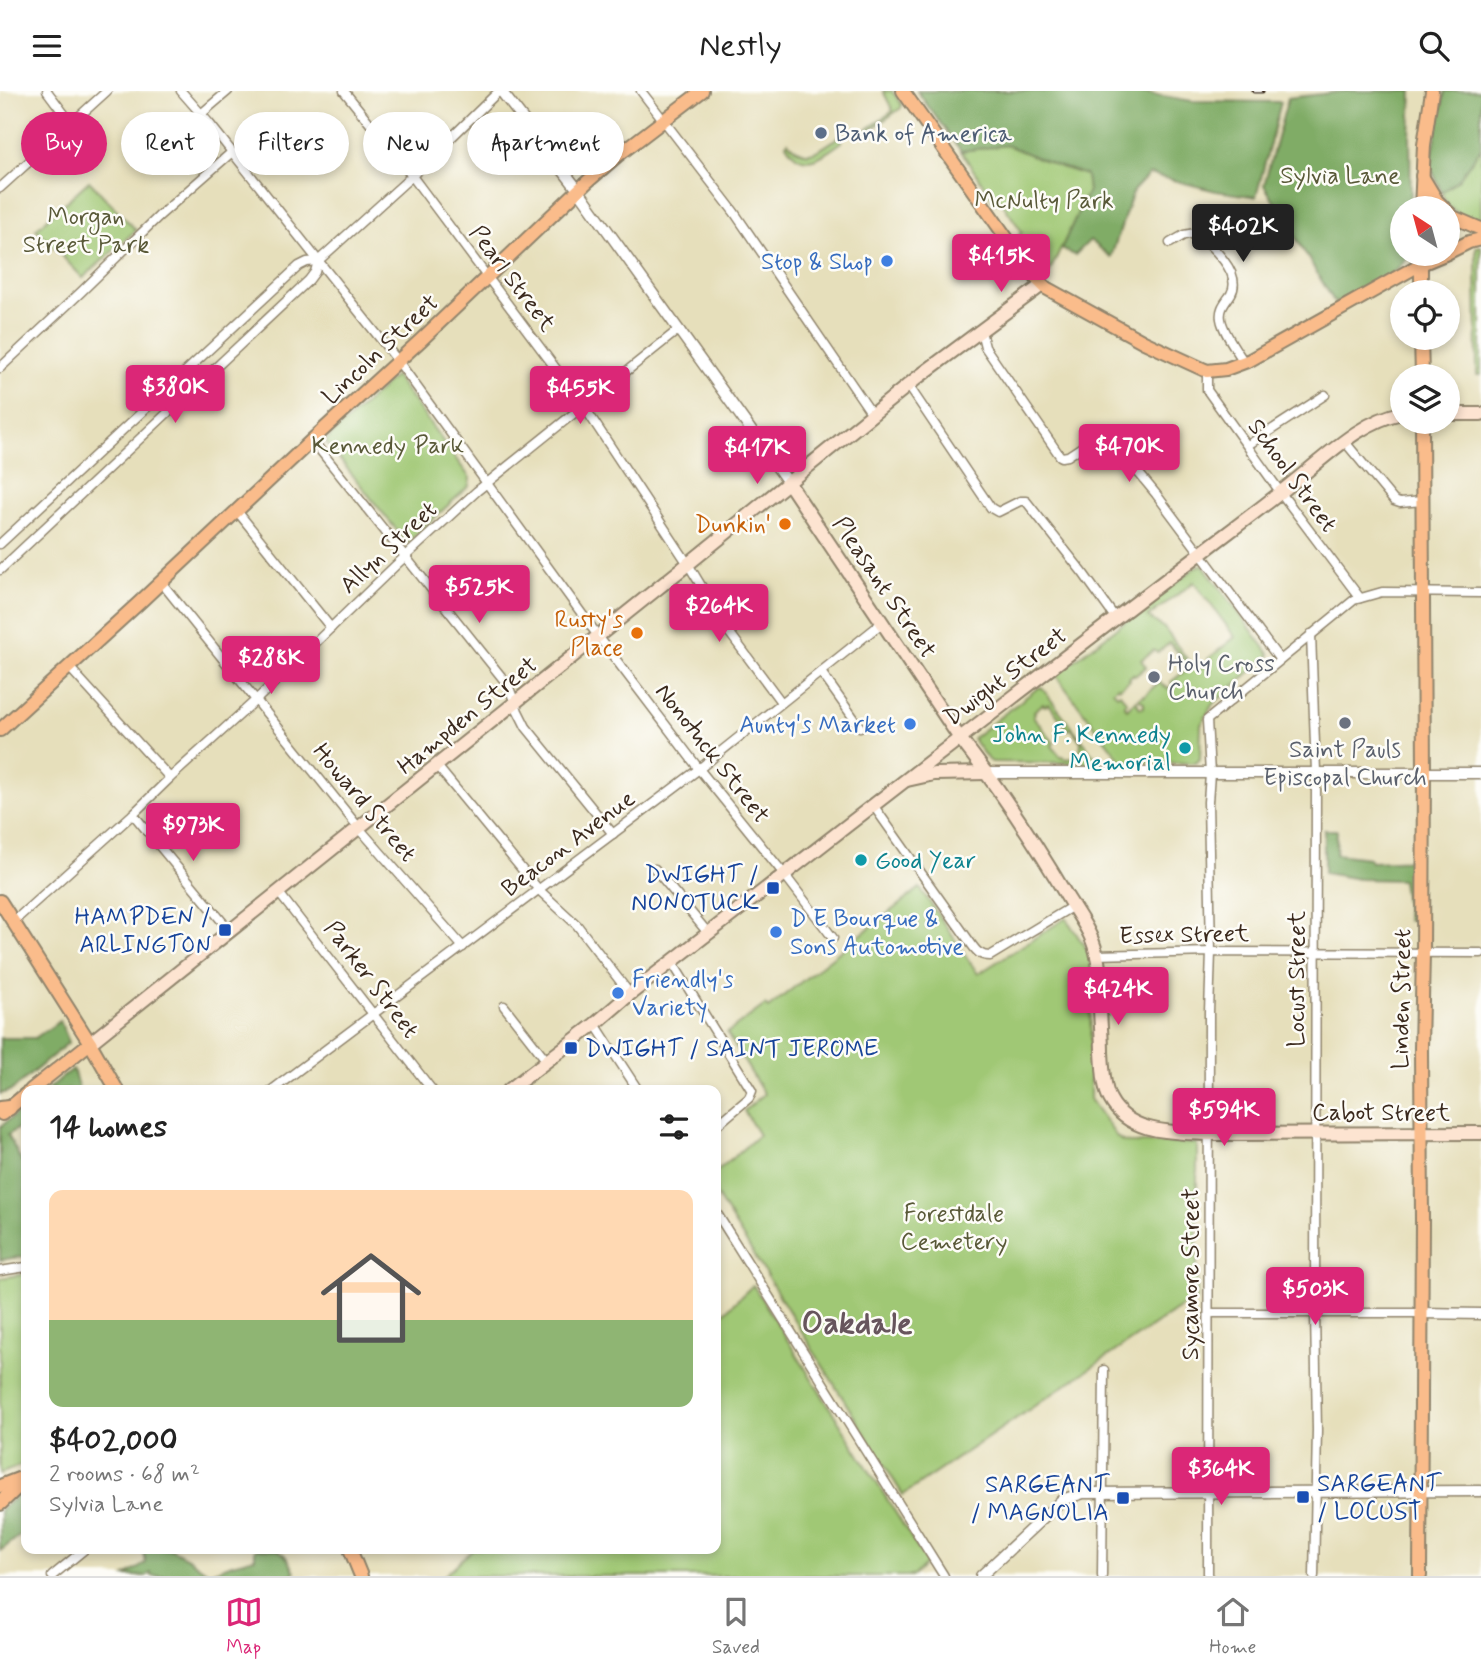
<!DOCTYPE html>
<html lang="en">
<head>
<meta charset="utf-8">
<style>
  :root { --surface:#fff; --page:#f2f2f2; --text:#222; --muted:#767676; --line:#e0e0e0; --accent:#db2777 }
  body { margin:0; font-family:Mynerve,sans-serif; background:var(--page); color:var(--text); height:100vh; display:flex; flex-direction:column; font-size:26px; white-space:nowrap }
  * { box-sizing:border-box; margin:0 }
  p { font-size:23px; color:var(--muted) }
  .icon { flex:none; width:38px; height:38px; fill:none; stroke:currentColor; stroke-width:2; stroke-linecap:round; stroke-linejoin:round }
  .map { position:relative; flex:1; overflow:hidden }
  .side { position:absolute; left:21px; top:994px; width:700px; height:469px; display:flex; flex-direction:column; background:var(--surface); border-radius:14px; box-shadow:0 4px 10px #0003 }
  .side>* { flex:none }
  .hud { position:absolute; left:21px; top:21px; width:700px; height:63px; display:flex; gap:14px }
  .needle { width:46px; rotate:324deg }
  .controls { position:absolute; left:1390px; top:105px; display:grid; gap:14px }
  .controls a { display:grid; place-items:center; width:70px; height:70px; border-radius:50%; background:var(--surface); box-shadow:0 4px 10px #0003; font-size:35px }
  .price { position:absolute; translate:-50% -60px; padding:0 16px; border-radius:7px; background:var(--accent); color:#fff; font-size:23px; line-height:46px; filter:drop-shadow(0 2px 4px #0008) }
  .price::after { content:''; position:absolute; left:50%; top:42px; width:21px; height:16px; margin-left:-10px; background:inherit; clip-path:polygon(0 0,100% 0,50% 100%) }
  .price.active { background:#222; color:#fff }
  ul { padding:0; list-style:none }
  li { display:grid; align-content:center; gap:14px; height:371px; padding:0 28px }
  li+li { border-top:2px solid var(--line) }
  li span { display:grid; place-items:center; height:217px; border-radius:14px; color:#555 }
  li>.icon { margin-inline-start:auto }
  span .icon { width:126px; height:126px; fill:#fffc; stroke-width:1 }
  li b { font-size:30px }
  h2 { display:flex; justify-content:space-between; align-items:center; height:84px; padding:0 28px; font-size:30px }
  .tag { padding:0 24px; border-radius:32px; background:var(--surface); box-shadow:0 4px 10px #0003; font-size:24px; line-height:63px }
  .tag.active { background:var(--accent); color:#fff }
  header { display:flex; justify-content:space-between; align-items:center; height:91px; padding:0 28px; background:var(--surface); font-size:32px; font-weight:600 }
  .dock { display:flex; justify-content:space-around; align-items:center; height:98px; border-top:2px solid var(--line); background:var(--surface); font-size:19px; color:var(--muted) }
  .dock a { display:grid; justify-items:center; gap:4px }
  .dock .active { color:var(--accent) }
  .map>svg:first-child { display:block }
</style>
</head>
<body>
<header><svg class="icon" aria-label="menu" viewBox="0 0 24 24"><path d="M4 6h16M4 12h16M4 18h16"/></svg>Nestly<svg class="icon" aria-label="search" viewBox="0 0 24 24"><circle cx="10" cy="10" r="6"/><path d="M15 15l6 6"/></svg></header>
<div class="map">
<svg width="1481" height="1485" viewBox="0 0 1481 1485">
  <rect width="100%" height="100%" fill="#fdfcf7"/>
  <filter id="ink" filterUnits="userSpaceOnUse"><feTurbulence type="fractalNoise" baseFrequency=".0143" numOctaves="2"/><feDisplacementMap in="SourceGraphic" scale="14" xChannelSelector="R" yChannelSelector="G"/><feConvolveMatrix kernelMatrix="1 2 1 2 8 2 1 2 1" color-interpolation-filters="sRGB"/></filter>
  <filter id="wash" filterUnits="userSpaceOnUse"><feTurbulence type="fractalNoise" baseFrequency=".00686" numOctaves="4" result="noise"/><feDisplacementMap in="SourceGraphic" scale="28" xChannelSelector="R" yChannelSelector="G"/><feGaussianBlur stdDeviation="1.57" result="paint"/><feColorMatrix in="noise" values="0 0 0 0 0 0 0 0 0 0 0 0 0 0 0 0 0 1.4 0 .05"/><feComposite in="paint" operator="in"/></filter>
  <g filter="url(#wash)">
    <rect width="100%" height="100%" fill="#e6dfbb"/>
    <g fill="#a0c874" stroke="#6e7949" stroke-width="2" fill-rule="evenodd">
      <path d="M883,0H892L902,14L901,17L864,44H857L855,40L857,37L862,42L893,20Z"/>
      <path d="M1445,0H1481V132L1463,126L1447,114L1430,75Z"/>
      <path d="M839,46L842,47V51C822,65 803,82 786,53L788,51C807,73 820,58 839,46Z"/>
      <path d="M1007,54L1055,74L1086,84L1088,100L1061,158L1046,187L1018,145L1022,141L1000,109L995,112L961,60Z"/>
      <path d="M89,90L136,139L83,187L36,138Z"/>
      <path d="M1481,155V284H1477L1476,156Z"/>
      <path d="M395,285L470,387L469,395L407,452L325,350Z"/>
      <path d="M1203,474L1270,564L1212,614L1201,634L1200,668L1196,672L1122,671L1057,586V583L1196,476ZM1194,491L1235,546L1208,568L1209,571L1196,580L1164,537L1148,526ZM1170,552L1188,574L1185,577L1186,579L1171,591L1173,594L1168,598L1166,595L1164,596L1159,591L1144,605L1143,604L1138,608L1144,611V615L1142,617L1139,616L1136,609L1127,618L1124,613L1127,611L1120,602L1117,604L1113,599L1118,595L1119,597L1130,589L1129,587L1133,583L1135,585L1146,576L1141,569L1154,559L1157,562Z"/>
      <path d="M1039,596L1042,597L1095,666V669L1092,672L992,671L988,669L973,648V647ZM1043,613L1045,615L1049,613L1068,639L1071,637L1081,651L1080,661L1072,667L1066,668L1063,665L1061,666L1052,655L1054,652L1033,625L1035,622L1034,620Z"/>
      <path d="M920,797L978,883L1066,827L1091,865L1090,1008L1117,1046L1122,1050L1128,1052H1197V1208L1188,1211L903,1404L716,1103V1081L759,1044L744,1020L764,1003L727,942L765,914L768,917Z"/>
      <path d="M26,1183V1372L0,1383V1187Z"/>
      <path d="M753,1194L927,1472L913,1485H444L473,1458H716V1229Z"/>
    </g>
    <g fill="#80ac66" stroke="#5e6b42" stroke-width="2">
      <path d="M917,0H1134L1192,10L1281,11L1256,106L1216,100L1149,83L1133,100L1111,166L1090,149L1075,164L1061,158L1088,100L1086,84L1055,74L1007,54L961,60Z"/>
      <path d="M1348,0H1412L1410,46L1411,117H1402V163H1409C1399,185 1357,201 1335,212L1264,94L1288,7Z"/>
      <path d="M1445,0H1481V57L1458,89L1442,101L1430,75Z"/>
      <path d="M1324,739H1337L1336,763L1369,767L1371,771L1416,769L1415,828L1407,829L1402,789L1358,788L1324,782Z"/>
      <path d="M60,930L69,951L12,999L0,1003V947H35Z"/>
      <path d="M73,978L79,999H47Z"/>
      <path d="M26,1015V1032L8,1044L26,1079V1165L0,1169V1036Z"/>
      <path d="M26,1397V1440L0,1460V1419Z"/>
      <path d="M143,1458H171L188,1467L209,1482L232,1473L255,1467V1458C282,1458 282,1457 295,1481L291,1485H152L151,1482L146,1485H126L146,1472Z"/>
    </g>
  </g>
  <g filter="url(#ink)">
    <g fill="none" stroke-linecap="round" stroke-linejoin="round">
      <g stroke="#90846c" stroke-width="11">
        <g id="minor">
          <path d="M47,0L71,32"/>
          <path d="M181,0L209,32L398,270L598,545L699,678L784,783L833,847"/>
          <path d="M344,0L412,85L583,314L688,473L729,541L781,611"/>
          <path d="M641,0L734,121L872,323"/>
          <path d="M201,23L228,0"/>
          <path d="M0,97L107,0"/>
          <path d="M1170,152L1184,144L1195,142C1211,154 1243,182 1231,203C1226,211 1219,217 1221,228C1223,241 1237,260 1244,271"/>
          <path d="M981,240L985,256L1060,365L1062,366L1068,365L1100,344L1104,343L1108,345L1156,403L1280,569"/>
          <path d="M0,277L81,201L159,125L232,61"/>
          <path d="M1207,280V299L1281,402L1360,507"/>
          <path d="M908,294L991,417L998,421L1020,410H1026L1083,482L1116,528"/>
          <path d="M312,349L508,594L518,620L526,636L613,743"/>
          <path d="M1345,351L1394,410L1400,412L1422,410"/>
          <path d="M1248,354L1325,304"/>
          <path d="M237,420L331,537"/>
          <path d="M0,453L299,175L307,171L318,170"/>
          <path d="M0,479L309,189L315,181L318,170L412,85L499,0"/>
          <path d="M161,491L359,737L463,856"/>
          <path d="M1311,543L1316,681L1315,1221L1317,1339L1314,1485"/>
          <path d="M69,576L170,687"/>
          <path d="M821,581L860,636"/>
          <path d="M437,675L539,799L577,834L630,903"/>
          <path d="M873,714L972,854C977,861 981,865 990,865L1073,815"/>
          <path d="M133,723L230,840"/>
          <path d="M655,778L708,842"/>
          <path d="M279,802L432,999"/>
          <path d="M13,831L133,723L170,687L256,609L396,474L477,400L678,239"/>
          <path d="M1097,864L1211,861L1481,862"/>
          <path d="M672,871L752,1000L749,1007L716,1035"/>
          <path d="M504,915L547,970"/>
          <path d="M595,933L638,999"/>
          <path d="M272,999L699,678L883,531"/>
          <path d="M716,1121L944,1485"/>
          <path d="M0,1180L26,1176"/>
          <path d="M1210,1222H1421"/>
          <path d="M52,1485L85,1458"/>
          <path d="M1102,1485L1104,1279"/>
          <path d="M1208,1485L1209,921L1211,861L1208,711L1210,683L1207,629L1354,509L1382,501L1481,502"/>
        </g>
      </g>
      <g stroke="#90846c" stroke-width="13">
        <g id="tertiary">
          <path d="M501,0L579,100L788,391"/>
          <path d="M987,682H1481"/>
          <path d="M1421,1222L1481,1223"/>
          <path d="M981,1485L1062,1409L1083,1402L1481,1400"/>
        </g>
      </g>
      <g stroke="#90846c" stroke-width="16">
        <g id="secondary">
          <path d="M1447,323H1481"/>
          <path d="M788,391L959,646C999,697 1036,753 1069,809C1079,825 1092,843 1096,861C1101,879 1100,895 1100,913C1100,929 1102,945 1102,961C1103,974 1103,996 1110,1008C1129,1044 1175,1041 1210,1043L1481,1042"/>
          <path d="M907,689L934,683L987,682"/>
          <path d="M90,952L688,473L917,287L1042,194"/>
          <path d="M509,999L595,933L630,903C828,750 1025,595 1225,444C1249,426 1273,408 1296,389C1328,364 1361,330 1402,322"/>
        </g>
      </g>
      <g stroke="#90846c" stroke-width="16">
        <g id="primary">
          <path d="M903,0L1027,176L1039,190L1046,197L1144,251L1207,280L1226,278L1250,269L1421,173L1445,163"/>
          <path d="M1422,85L1437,110L1444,117"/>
          <path d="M1421,117L1424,54L1432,0"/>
          <path d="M1447,120L1453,126L1481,138"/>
          <path d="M1447,162L1469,151L1481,148"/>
          <path d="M1421,163V201"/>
          <path d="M1421,247L1422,285"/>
          <path d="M0,639L140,511L312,349L421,249L587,91L617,65L702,0"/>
          <path d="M0,810L90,952L117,999"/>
          <path d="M31,999L90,952"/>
          <path d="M2,1023L26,1003"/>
          <path d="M0,1395L26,1385"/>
          <path d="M350,1458L361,1485"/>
          <path d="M1420,1485L1422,1130L1421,957L1423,862L1424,682L1422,331"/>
        </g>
      </g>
      <g stroke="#90846c" stroke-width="18">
        <g id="motorway">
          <path d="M0,1018L9,1017"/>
          <path d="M0,1412L26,1387"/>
        </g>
      </g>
      <use href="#minor" stroke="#fff" stroke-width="8"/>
      <use href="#tertiary" stroke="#fff" stroke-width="10"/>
      <use href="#secondary" stroke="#fde4d1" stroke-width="12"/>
      <use href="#primary" stroke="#fabc8b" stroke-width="12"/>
      <use href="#motorway" stroke="#fabc8b" stroke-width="14"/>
      <g stroke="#3b2a1e" stroke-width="5">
        <path id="rail" d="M1254,0H1262"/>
      </g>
      <use href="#rail" stroke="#fdfcf7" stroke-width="2.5" stroke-dasharray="8" stroke-linecap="butt"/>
    </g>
  </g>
  <circle fill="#5c6f8a" stroke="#fdfcf7" stroke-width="2.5" cx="821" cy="42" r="7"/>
  <g fill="#3f7fe0" stroke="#fdfcf7" stroke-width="2.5">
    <circle cx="887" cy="170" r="7"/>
    <circle cx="910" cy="633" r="7"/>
    <circle cx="776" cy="841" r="7"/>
    <circle cx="618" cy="902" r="7"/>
  </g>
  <g fill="#e8710a" stroke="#fdfcf7" stroke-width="2.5">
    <circle cx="785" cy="433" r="7"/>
    <circle cx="637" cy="542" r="7"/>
  </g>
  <g fill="#6b7280" stroke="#fdfcf7" stroke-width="2.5">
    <circle cx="1154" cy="586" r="7"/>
    <circle cx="1345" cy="632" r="7"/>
  </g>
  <g fill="#0f9aa8" stroke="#fdfcf7" stroke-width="2.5">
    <circle cx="1185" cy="657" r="7"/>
    <circle cx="861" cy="769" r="7"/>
  </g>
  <g fill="#1a4fb4" stroke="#fdfcf7" stroke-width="2.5">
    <rect x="766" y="790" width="14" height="14" rx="3.5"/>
    <rect x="218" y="832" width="14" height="14" rx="3.5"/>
    <rect x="564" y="950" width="14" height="14" rx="3.5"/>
    <rect x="1296" y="1399" width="14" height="14" rx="3.5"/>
    <rect x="1116" y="1400" width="14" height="14" rx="3.5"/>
  </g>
  <g text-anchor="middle" stroke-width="5" stroke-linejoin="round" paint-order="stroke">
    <g font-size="24" fill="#4e5e75" stroke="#fdfcf7" text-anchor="start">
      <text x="835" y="50">Bank of America</text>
    </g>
    <g font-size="24" fill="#595938" stroke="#fdfcf7">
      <text x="1340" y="92">Sylvia Lane</text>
      <text x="1044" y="117">McNulty Park</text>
      <text x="86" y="133">Morgan<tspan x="86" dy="28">Street Park</tspan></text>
      <text x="388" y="362">Kennedy Park</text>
      <text x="954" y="1130">Forestdale<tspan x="954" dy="28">Cemetery</tspan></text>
    </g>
    <g font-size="24" fill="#366cbe" stroke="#fdfcf7" text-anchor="end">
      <text x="873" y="178">Stop &amp; Shop</text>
      <text x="896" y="641">Aunty's Market</text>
      <text x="790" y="835" text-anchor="start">D E Bourque &amp;<tspan x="790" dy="28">Sons Automotive</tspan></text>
      <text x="632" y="896" text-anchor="start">Friendly's<tspan x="632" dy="28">Variety</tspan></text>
    </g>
    <g font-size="24" fill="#3b2a1e" stroke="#fdfcf7">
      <text transform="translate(513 187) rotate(53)" y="8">Pearl Street</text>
      <text transform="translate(380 258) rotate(-43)" y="8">Lincoln Street</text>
      <text transform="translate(1293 384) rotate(54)" y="8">School Street</text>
      <text transform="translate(388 456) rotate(-43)" y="8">Allyn Street</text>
      <text transform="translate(885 496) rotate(56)" y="8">Pleasant Street</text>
      <text transform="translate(1005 585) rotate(-37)" y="8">Dwight Street</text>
      <text transform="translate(467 624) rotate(-39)" y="8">Hampden Street</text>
      <text transform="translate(713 662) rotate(52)" y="8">Nonotuck Street</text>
      <text transform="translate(365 711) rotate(50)" y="8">Howard Street</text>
      <text transform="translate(568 752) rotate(-37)" y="8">Beacon Avenue</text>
      <text transform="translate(1184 843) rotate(-1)" y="8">Essex Street</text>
      <text transform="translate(372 888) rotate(53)" y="8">Parker Street</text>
      <text transform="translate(1296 888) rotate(-90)" y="8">Locust Street</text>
      <text transform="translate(1401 908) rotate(-89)" y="8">Linden Street</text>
      <text x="1381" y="1029">Cabot Street</text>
      <text transform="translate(1190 1183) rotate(-90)" y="8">Sycamore Street</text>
    </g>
    <g font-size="24" fill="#c56008" stroke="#fdfcf7" text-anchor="end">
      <text x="771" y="441">Dunkin'</text>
      <text x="623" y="536">Rusty's<tspan x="623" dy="28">Place</tspan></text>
    </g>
    <g font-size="24" fill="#5b616d" stroke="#fdfcf7" text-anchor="start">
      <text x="1168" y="580">Holy Cross<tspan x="1168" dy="28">Church</tspan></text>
      <text x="1345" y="666" text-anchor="middle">Saint Pauls<tspan x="1345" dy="28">Episcopal Church</tspan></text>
    </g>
    <g font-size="24" fill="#0d838f" stroke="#fdfcf7" text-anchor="end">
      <text x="1171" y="651">John F. Kennedy<tspan x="1171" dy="28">Memorial</tspan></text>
      <text x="875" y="777" text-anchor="start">Good Year</text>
    </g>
    <g font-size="24" fill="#164399" stroke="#fdfcf7" text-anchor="end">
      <text x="759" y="791">DWIGHT /<tspan x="759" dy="28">NONOTUCK</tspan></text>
      <text x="211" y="833">HAMPDEN /<tspan x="211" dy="28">ARLINGTON</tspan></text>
      <text x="585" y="965" text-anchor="start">DWIGHT / SAINT JEROME</text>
      <text x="1317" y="1400" text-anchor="start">SARGEANT<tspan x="1317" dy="28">/ LOCUST</tspan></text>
      <text x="1109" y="1401">SARGEANT<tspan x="1109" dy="28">/ MAGNOLIA</tspan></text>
    </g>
    <g font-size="32" font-weight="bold" fill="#67555d" stroke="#fdfcf7">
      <text x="857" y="1242">Oakdale</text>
    </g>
  </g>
</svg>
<div class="controls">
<a><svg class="needle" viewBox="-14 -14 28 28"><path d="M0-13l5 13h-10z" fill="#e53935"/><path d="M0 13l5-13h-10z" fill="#767676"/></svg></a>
<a><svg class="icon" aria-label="locate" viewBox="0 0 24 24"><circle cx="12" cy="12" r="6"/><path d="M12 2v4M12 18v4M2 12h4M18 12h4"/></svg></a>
<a><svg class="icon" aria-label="layers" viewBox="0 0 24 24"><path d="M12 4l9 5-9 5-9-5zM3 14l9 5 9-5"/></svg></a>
</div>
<b class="price active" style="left:1243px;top:173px">$402K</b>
<b class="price" style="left:1001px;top:203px">$415K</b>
<b class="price" style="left:175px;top:334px">$380K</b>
<b class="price" style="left:580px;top:335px">$455K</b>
<b class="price" style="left:1129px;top:393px">$470K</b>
<b class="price" style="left:757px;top:395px">$417K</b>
<b class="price" style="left:479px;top:534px">$525K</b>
<b class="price" style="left:719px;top:553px">$264K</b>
<b class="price" style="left:271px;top:605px">$288K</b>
<b class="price" style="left:193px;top:772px">$973K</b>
<b class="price" style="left:1118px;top:936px">$424K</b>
<b class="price" style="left:1224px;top:1057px">$594K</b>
<b class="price" style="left:1315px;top:1236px">$503K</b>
<b class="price" style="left:1221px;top:1416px">$364K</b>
<div class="hud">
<a class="tag active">Buy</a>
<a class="tag">Rent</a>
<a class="tag">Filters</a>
<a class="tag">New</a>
<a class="tag">Apartment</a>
</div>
<section class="side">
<h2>14 homes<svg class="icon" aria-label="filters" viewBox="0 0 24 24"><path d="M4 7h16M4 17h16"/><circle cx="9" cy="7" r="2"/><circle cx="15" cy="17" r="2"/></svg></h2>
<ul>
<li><span style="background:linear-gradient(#ffd9b3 60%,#8fb573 0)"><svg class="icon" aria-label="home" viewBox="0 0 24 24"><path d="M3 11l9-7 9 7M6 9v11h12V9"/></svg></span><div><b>$402,000</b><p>2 rooms · 68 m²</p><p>Sylvia Lane</p></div></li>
</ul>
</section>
</div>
<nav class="dock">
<a class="active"><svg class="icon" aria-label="map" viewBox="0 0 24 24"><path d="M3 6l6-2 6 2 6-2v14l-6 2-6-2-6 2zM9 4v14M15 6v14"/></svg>Map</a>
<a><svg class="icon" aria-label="saved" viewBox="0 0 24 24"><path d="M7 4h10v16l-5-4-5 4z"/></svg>Saved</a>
<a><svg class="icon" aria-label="home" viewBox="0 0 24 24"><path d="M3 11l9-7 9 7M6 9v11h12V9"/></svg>Home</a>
</nav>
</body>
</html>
